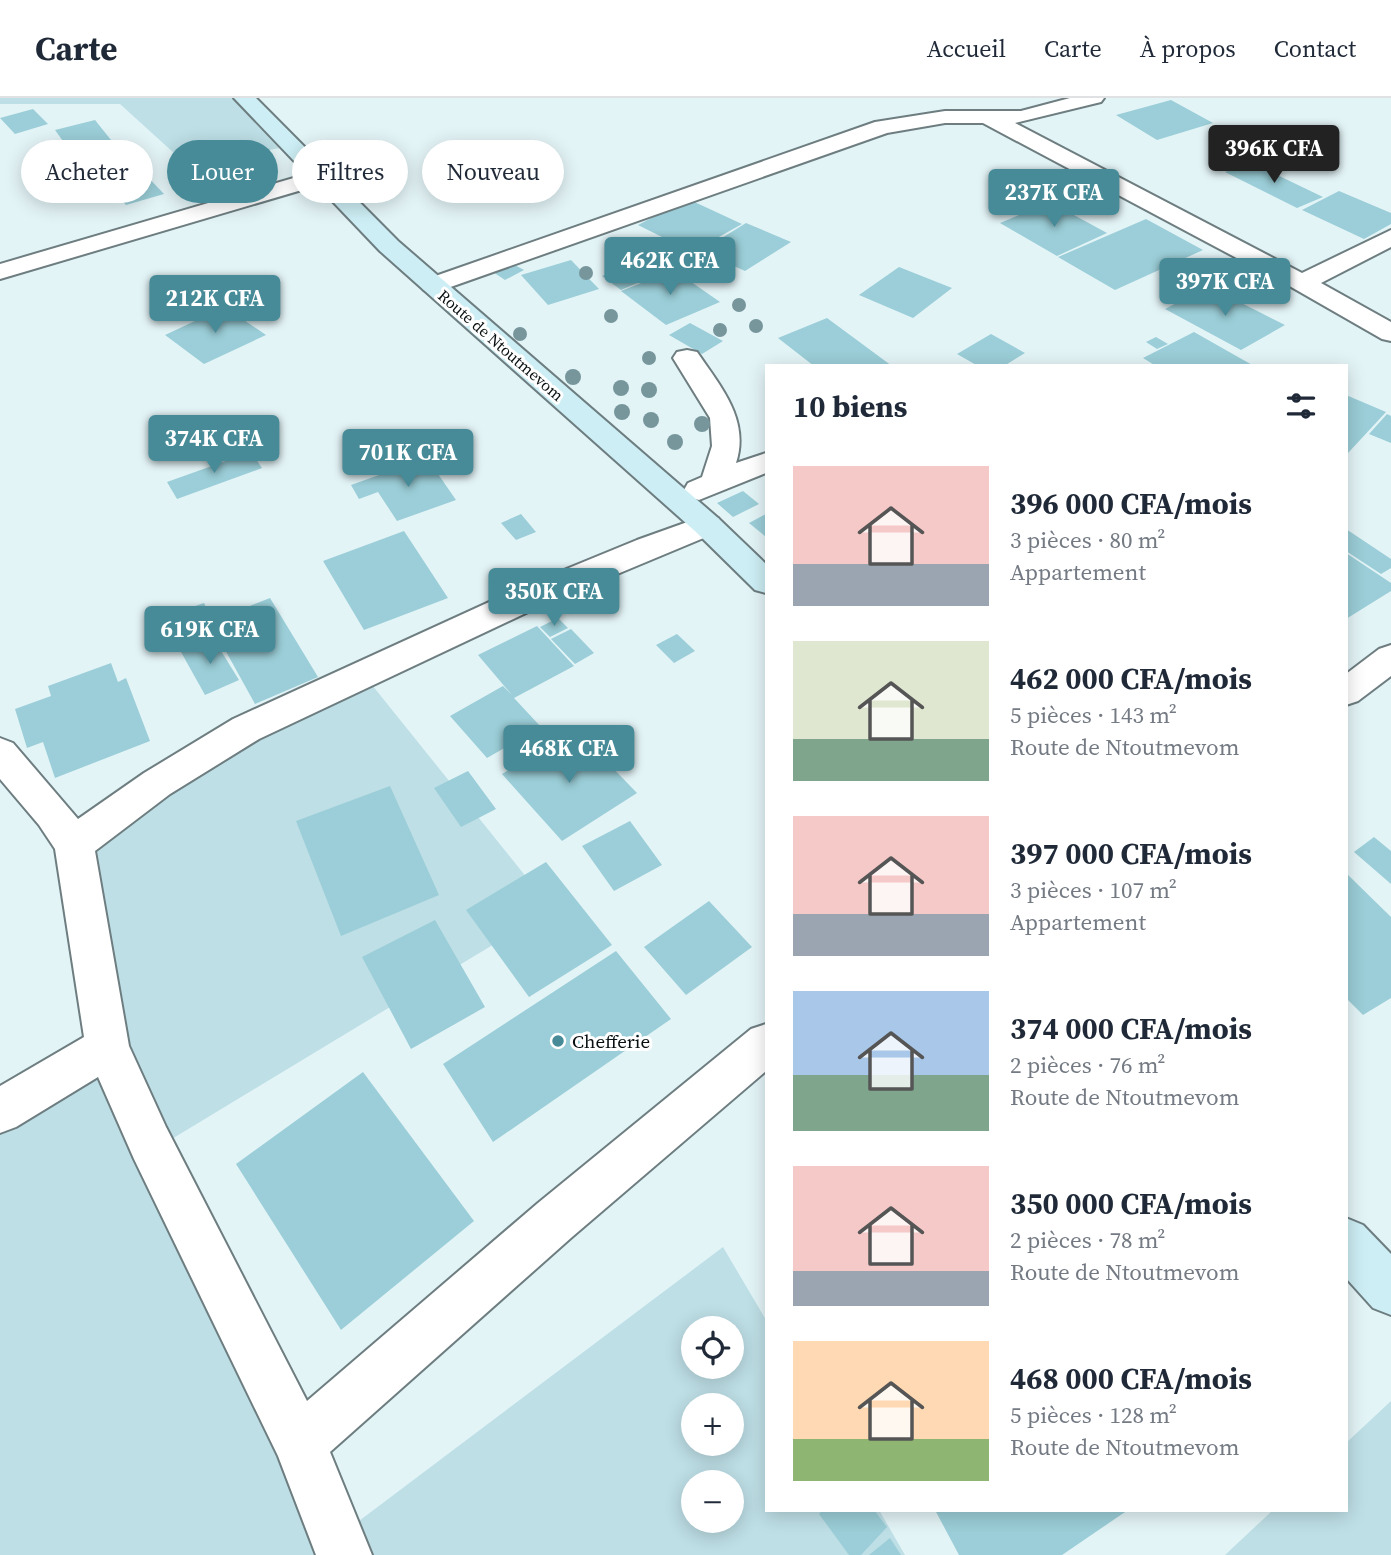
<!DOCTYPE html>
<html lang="fr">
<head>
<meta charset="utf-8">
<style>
  :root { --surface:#fff; --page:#f6f6f7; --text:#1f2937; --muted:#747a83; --line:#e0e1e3; --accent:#468b97 }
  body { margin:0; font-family:"Source Serif 4",serif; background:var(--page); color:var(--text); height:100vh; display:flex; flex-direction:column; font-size:26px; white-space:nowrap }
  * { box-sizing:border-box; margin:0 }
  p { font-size:23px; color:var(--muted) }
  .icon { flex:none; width:38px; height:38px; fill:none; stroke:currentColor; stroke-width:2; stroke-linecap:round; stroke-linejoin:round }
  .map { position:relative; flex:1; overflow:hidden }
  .panel { position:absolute; left:765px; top:266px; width:583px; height:1148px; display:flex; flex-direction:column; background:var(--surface); border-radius:0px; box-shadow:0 4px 18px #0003 }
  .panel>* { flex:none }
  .top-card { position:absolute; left:21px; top:42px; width:639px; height:63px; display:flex; gap:14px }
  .fabs { position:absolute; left:681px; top:1218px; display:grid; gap:14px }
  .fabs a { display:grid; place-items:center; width:63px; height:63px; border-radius:50%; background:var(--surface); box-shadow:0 4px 18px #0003; font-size:35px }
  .price { position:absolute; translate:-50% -60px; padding:0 16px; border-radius:7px; background:var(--accent); color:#fff; font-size:23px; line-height:46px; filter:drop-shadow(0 2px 4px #0008) }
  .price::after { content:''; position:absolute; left:50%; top:42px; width:21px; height:16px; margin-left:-10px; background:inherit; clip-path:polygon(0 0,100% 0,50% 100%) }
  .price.on { background:#222; color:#fff }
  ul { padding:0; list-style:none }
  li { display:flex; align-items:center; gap:21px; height:175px; padding:0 28px }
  li span { display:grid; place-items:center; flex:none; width:196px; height:140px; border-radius:0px; color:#555 }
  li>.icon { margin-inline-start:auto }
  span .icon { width:84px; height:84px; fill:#fffc; stroke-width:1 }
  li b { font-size:30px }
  h2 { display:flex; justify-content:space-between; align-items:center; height:84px; padding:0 28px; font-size:30px }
  .chip { padding:0 24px; border-radius:32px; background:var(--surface); box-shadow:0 4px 18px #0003; font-size:24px; line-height:63px }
  .chip.on { background:var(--accent); color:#fff }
  header { display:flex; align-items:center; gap:42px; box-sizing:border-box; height:98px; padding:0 35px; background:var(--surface); border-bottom:2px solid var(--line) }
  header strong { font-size:33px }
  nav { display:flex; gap:38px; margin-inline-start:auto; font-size:24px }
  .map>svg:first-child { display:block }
</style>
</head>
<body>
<header>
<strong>Carte</strong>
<nav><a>Accueil</a><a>Carte</a><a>À propos</a><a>Contact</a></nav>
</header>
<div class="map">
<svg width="1391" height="1457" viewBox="0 0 1391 1457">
  <rect width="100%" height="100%" fill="#e3f4f7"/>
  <g fill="#bedfe6" fill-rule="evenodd">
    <path d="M0,0H253L303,46L186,66L120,6H0Z"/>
    <path d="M360,572L552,811L152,1053L335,1441L723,1149L766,1222V1412H879L905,1457H0V1002L101,945L74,802L110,723ZM693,1230H732V1269H693ZM693,1307H732V1346H693ZM693,1384H732V1423H693Z"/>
    <path d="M1391,1303V1457H1225L1273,1412H1346V1345Z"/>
  </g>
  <g fill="#9bced8">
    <path d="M1171,2L1213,25L1157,42L1116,17Z"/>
    <path d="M33,11L48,26L15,36L0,20Z"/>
    <path d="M95,22L111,42L70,53L55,32Z"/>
    <path d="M1250,64L1323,99L1297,110L1225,74Z"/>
    <path d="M143,74L164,96L126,107L106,84Z"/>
    <path d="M92,89L96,94L76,101L71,96Z"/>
    <path d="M1339,93L1391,115V126L1364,141L1302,112Z"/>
    <path d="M688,101L742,126L692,154L638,127Z"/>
    <path d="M1050,104L1107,135L1057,158L1000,125Z"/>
    <path d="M1146,121L1203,152L1115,192L1058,159Z"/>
    <path d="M746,125L791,144L745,173L701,153Z"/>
    <path d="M571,162L599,191L548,207L521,177Z"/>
    <path d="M637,164L656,177L621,192L602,178Z"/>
    <path d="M511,165L524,172L505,182L493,174Z"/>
    <path d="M899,169L952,190L913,220L859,197Z"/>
    <path d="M674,172L720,204L666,227L621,193Z"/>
    <path d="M1208,188L1285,227L1241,252L1165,211Z"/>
    <path d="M225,209L266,237L204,266L165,237Z"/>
    <path d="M827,220L892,268H814L778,240Z"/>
    <path d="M690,225L723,243L702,256L669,237Z"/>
    <path d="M1194,234L1254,268H1156L1143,260Z"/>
    <path d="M991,236L1025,255L1004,268H978L957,256Z"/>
    <path d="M1156,239L1168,246L1157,251L1146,244Z"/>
    <path d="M1346,297L1386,314L1348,355L1346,354Z"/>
    <path d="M1387,316L1391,318V345L1369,336Z"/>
    <path d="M251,354L262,370L177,401L167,384Z"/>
    <path d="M427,360L456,402L397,423L378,394L359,401L351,387Z"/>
    <path d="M743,393L759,406L733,419L717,405Z"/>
    <path d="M521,416L536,434L516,442L501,425Z"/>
    <path d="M766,416V439L749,425Z"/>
    <path d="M1346,431L1391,461V470L1381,476L1346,453Z"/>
    <path d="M404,433L448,500L364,532L323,463Z"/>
    <path d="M1346,455L1391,485V493L1346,521Z"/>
    <path d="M270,500L318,579L255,606L213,530L176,543L166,518L204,505L212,523Z"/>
    <path d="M558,520L568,530L550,539L540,529Z"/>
    <path d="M537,528L574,568L514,600L541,629L487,660L450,618L503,588L512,597L478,557Z"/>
    <path d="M571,531L594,555L575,566L551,541Z"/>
    <path d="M677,536L695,553L674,565L656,547Z"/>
    <path d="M213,540L239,582L205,597L181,554Z"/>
    <path d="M111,565L118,584L126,580L150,643L55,680L43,644L27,650L15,611L51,598L48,588Z"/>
    <path d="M576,632L637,695L562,743L502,676Z"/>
    <path d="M468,673L496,711L461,729L434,690Z"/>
    <path d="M390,688L439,797L341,838L296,723Z"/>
    <path d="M630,723L662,767L614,793L582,748Z"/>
    <path d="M1374,739L1391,753V786L1354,754Z"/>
    <path d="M546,764L612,847L529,899L466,812Z"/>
    <path d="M1346,775L1391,819V900L1363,917L1346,900Z"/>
    <path d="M709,803L752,849L686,897L644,849Z"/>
    <path d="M435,822L485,909L411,951L362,859Z"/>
    <path d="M616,853L671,921L493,1044L443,966Z"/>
    <path d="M363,974L474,1123L341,1232L236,1066Z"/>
    <path d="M823,1412H874L887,1429L861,1457H849L819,1416Z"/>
    <path d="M935,1412H1128L1062,1457H959Z"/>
    <path d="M890,1440L901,1457H869Z"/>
  </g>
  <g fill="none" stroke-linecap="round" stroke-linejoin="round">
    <g stroke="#6d7d80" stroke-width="4">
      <g id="street">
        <path d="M1070,0H1104L1101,4L1015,25L1302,175L1391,132V149L1321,185L1391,224V243L1382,241L1293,190L983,25H945L887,35L442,192L433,195L424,192L420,187L424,182L875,24L945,13H1021Z"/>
        <path d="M321,72L329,74L332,79L329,84L0,181V166Z"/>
        <path d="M687,252L697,254C721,289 750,322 736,365L766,355V375L699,402L688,399L684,392L688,385L702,379L712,348L710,320L673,260L677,254Z"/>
        <path d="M707,417L718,420L723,427L718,434L543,507L259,641L170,696L95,753L129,948L166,1029L307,1303L538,1105L751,931L766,926V973L572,1139L330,1354L372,1457H316L278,1358L134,1061L98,979L16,1029L0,1035V988L84,939L55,751L39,727L0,681V640L13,645L78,721L144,675L233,621L520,490L637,442Z"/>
        <path d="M1391,547V578L1358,603L1346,607V576L1379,551Z"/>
      </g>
    </g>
    <g stroke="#6d7d80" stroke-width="4">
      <g id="secondary">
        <path d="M234,0H256L398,143L718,420L766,466V495L755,492L696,434L380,153Z"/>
        <path d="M1346,1120L1363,1127L1391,1156V1217L1373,1210L1346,1180Z"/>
      </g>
    </g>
    <use href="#street" fill="#fff" fill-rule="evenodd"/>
    <use href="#secondary" fill="#cceef4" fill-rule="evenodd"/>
  </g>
  <g fill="#76969c">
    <circle cx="639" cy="160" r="7"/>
    <circle cx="586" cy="175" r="7"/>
    <circle cx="739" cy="207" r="7"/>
    <circle cx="611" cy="218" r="7"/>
    <circle cx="756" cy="228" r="7"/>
    <circle cx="720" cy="232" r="7"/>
    <circle cx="520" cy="236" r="7"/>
    <circle cx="649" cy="260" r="7"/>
    <circle cx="573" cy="279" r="8"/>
    <circle cx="621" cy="290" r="8"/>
    <circle cx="649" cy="292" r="8"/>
    <circle cx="622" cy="314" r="8"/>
    <circle cx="651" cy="322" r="8"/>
    <circle cx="702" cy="326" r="8"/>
    <circle cx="675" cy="344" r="8"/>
  </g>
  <circle fill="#468b97" stroke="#fff" stroke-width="2.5" cx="558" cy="943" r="7"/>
  <g text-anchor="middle" stroke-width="6" stroke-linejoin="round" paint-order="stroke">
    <g font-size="16" fill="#090f10" stroke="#fff">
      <text transform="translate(501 247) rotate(41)" y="6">Route de Ntoutmevom</text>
    </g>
    <g font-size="19" fill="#090f10" stroke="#fff" text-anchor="start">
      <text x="572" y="950">Chefferie</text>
    </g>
  </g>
</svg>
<div class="fabs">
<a><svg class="icon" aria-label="locate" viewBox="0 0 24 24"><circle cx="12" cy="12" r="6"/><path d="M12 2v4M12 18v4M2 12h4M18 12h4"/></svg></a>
<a>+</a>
<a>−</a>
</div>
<b class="price on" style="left:1274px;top:87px">396K CFA</b>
<b class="price" style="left:1054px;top:131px">237K CFA</b>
<b class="price" style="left:670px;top:199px">462K CFA</b>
<b class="price" style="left:1225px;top:220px">397K CFA</b>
<b class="price" style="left:215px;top:237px">212K CFA</b>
<b class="price" style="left:214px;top:377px">374K CFA</b>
<b class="price" style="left:408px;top:391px">701K CFA</b>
<b class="price" style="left:554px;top:530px">350K CFA</b>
<b class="price" style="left:210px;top:568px">619K CFA</b>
<b class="price" style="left:569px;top:687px">468K CFA</b>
<div class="top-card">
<a class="chip">Acheter</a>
<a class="chip on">Louer</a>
<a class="chip">Filtres</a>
<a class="chip">Nouveau</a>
</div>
<section class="panel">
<h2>10 biens<svg class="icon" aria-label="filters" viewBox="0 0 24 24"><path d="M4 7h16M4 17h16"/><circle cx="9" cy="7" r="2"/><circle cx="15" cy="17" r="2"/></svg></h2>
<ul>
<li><span style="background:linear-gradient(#f6c9c9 70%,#9aa5b1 0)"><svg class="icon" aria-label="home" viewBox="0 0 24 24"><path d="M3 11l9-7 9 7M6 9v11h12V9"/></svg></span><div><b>396 000 CFA/mois</b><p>3 pièces · 80 m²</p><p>Appartement</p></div></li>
<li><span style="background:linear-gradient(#dfe7d0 70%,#7fa58c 0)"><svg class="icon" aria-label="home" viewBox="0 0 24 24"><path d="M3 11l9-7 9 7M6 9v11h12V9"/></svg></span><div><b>462 000 CFA/mois</b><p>5 pièces · 143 m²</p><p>Route de Ntoutmevom</p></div></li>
<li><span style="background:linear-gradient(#f6c9c9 70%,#9aa5b1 0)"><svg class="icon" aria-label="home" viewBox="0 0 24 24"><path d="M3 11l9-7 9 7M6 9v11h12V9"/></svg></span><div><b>397 000 CFA/mois</b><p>3 pièces · 107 m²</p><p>Appartement</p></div></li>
<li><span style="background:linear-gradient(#a9c7e8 60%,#7fa58c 0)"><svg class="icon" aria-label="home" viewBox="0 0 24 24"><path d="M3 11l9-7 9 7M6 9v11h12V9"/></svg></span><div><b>374 000 CFA/mois</b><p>2 pièces · 76 m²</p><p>Route de Ntoutmevom</p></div></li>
<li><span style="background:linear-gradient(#f6c9c9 75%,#9aa5b1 0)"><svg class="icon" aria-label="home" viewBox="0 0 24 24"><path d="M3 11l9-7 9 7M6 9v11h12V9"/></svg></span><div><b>350 000 CFA/mois</b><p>2 pièces · 78 m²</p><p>Route de Ntoutmevom</p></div></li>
<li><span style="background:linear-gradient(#ffd9b3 70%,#8fb573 0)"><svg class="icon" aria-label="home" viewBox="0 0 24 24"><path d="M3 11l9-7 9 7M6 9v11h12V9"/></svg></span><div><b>468 000 CFA/mois</b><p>5 pièces · 128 m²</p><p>Route de Ntoutmevom</p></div></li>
</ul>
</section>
</div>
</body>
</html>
